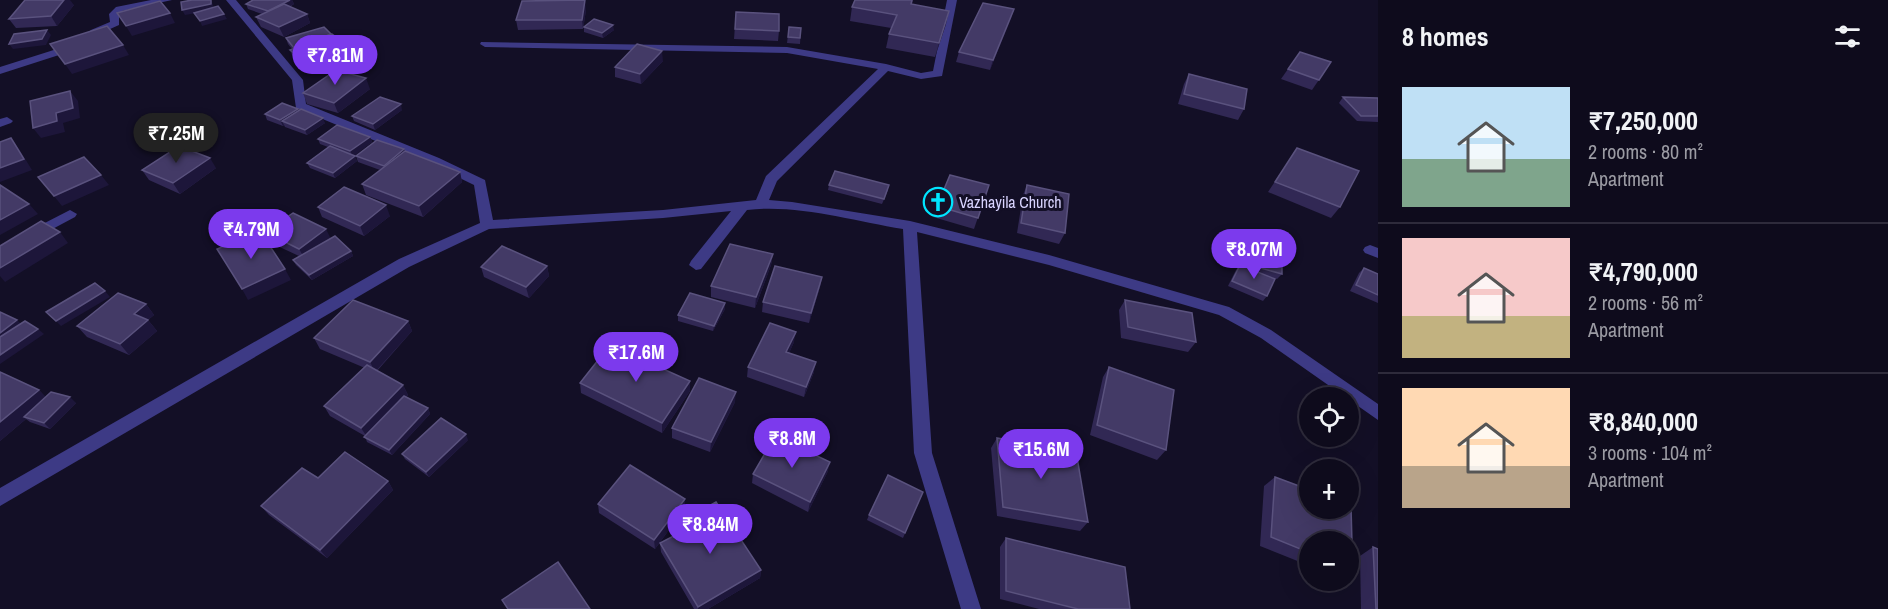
<!DOCTYPE html>
<html lang="en">
<head>
<meta charset="utf-8">
<style>
  :root { --surface:#0e0b1c; --page:#171425; --text:#f1f3f6; --muted:#9b9ba3; --line:#2e2b3b; --accent:#7c3aed }
  body { margin:0; font-family:"Archivo Narrow",sans-serif; background:var(--page); color:var(--text); height:100vh; display:flex; flex-direction:column; font-size:22px; white-space:nowrap }
  * { box-sizing:border-box; margin:0 }
  p { font-size:20px; color:var(--muted) }
  .icon { flex:none; width:33px; height:33px; fill:none; stroke:currentColor; stroke-width:2; stroke-linecap:round; stroke-linejoin:round }
  .map { position:relative; flex:1; overflow:hidden }
  .sheet { display:flex; flex-direction:column; background:var(--surface); width:510px }
  .sheet>* { flex:none }
  .fabs { position:absolute; left:1299px; top:387px; display:grid; gap:12px }
  .fabs a { display:grid; place-items:center; width:60px; height:60px; border-radius:50%; background:var(--surface); box-shadow:0 6px 24px #0002,0 0 0 2px var(--line); font-size:30px }
  .price { position:absolute; translate:-50% -51px; padding:0 14px; border-radius:21px; background:var(--accent); color:#fff; font-size:20px; line-height:39px; filter:drop-shadow(0 2px 3px #0008) }
  .price::after { content:''; position:absolute; left:50%; top:36px; width:18px; height:14px; margin-left:-9px; background:inherit; clip-path:polygon(0 0,100% 0,50% 100%) }
  .price.active { background:#222; color:#fff }
  ul { padding:0; list-style:none }
  li { display:flex; align-items:center; gap:18px; height:150px; padding:0 24px }
  li+li { border-top:2px solid var(--line) }
  li span { display:grid; place-items:center; flex:none; width:168px; height:120px; border-radius:0px; color:#555 }
  li>.icon { margin-inline-start:auto }
  span .icon { width:72px; height:72px; fill:#fffc; stroke-width:1 }
  li b { font-size:26px }
  h2 { display:flex; justify-content:space-between; align-items:center; height:72px; padding:0 24px; font-size:26px }
  main { display:flex; flex:1; min-height:0 }
  .map>svg:first-child { display:block }
</style>
</head>
<body>
<main>
<div class="map">
<svg width="1378" height="609" viewBox="0 0 1378 609">
  <rect width="100%" height="100%" fill="#130f26"/>
  <g fill="none" stroke-linecap="round" stroke-linejoin="round">
    <g fill="#3d3a85" fill-rule="evenodd">
      <path d="M151,0H172L122,11L119,15V25L99,34L87,46L0,74V67L79,42L91,30L110,22L109,14L116,7Z"/>
      <path d="M226,0H236L303,80L306,104L439,158L485,180L493,220L663,210L756,200L766,176L878,69L787,53L485,47L480,44L481,42L787,47L886,64L921,73L933,71L947,0H957L942,76L921,79L888,71L777,181L769,200L792,202L910,221L1049,255L1229,307L1271,330L1378,404V420L1261,338L1219,315L1049,265L917,232L932,453L981,609H961L914,453L903,229C853,221 798,204 747,210L701,269L696,270L689,265L691,261L731,211L663,218L489,229L409,267L0,506V488L399,259L480,223L474,185L431,164L296,108L292,80Z"/>
      <path d="M7,117L13,121L11,123L0,127V119Z"/>
      <path d="M70,210L77,214L75,217L0,257V246Z"/>
      <path d="M1370,245L1378,248V258L1365,253L1363,250L1365,247Z"/>
    </g>
  </g>
  <g fill="#312854">
    <path d="M253,0H292L294,4L290,7L307,14L310,23L284,37L261,27L256,17L262,14L248,9L246,4Z"/>
    <path d="M855,0H913L912,4L946,24L935,57L886,48L889,34L891,28L850,21L852,7Z"/>
    <path d="M74,5L57,26L16,28L9,19Z"/>
    <path d="M1014,9L990,70L956,62L959,52Z"/>
    <path d="M586,10L583,29L518,30L516,20Z"/>
    <path d="M736,12L779,31L778,41L734,39Z"/>
    <path d="M584,27L614,30L603,38L584,32Z"/>
    <path d="M789,27L801,28L800,44L787,43Z"/>
    <path d="M331,34L349,46L353,57L310,74L294,60L290,50L292,49L288,44L286,38Z"/>
    <path d="M663,61L641,84L615,77V67Z"/>
    <path d="M1331,62L1312,90L1281,79L1288,69Z"/>
    <path d="M1189,74L1244,109L1238,120L1178,104L1184,84Z"/>
    <path d="M370,89L338,113L307,104L303,93Z"/>
    <path d="M1343,97L1378,98V122L1357,121L1339,103Z"/>
    <path d="M298,109L299,110L325,123L307,135L285,127L284,125L283,126L267,120L265,114Z"/>
    <path d="M402,110L375,130L354,121L352,116Z"/>
    <path d="M370,137L372,142L354,155L357,161L335,178L310,168L307,163L328,147L320,144L318,139Z"/>
    <path d="M1297,148L1340,207L1331,218L1268,192Z"/>
    <path d="M404,149L405,151L460,172L462,182L423,217L366,195L362,184L380,170L358,162L356,156Z"/>
    <path d="M216,168L180,194L149,180L142,170Z"/>
    <path d="M829,185L888,190L882,204L828,190Z"/>
    <path d="M989,185L974,229L933,217L937,206Z"/>
    <path d="M1027,185L1065,233L1059,244L1017,233L1023,195Z"/>
    <path d="M318,207L390,216L364,236L322,217Z"/>
    <path d="M265,232L330,239L351,251L353,256L312,280L296,265L293,260L299,256L271,243Z"/>
    <path d="M1251,233L1282,274L1277,279L1270,277L1267,296L1263,301L1228,286L1236,270L1240,265L1246,267L1247,238Z"/>
    <path d="M773,254L771,265L755,308L711,297V286Z"/>
    <path d="M547,266L549,276L529,298L484,277L481,267Z"/>
    <path d="M1364,268L1378,274V303L1350,291L1359,273Z"/>
    <path d="M822,277L820,287L809,323L762,312L763,302Z"/>
    <path d="M1125,300L1196,342L1188,352L1121,338L1119,310Z"/>
    <path d="M146,304L154,315L148,320L157,331L129,355L87,337L77,326Z"/>
    <path d="M725,309L713,331L678,321V315Z"/>
    <path d="M408,321L412,331L377,371L403,385L408,395L406,397L428,408L430,414L392,455L367,442L365,436L330,416L324,406L365,368L320,349L314,338Z"/>
    <path d="M794,342L789,353L814,372L804,397L747,377L748,367Z"/>
    <path d="M1109,367L1166,450L1157,460L1090,435L1103,377Z"/>
    <path d="M0,372L39,390L45,397L76,403L50,429L30,422L26,419L0,441Z"/>
    <path d="M690,381V391L662,433L581,393L580,383Z"/>
    <path d="M735,402L710,452L672,438V428Z"/>
    <path d="M997,438L1088,522L1080,531L997,516L991,448Z"/>
    <path d="M468,440L429,477L405,459L402,454Z"/>
    <path d="M828,471L808,512L752,483L753,474Z"/>
    <path d="M1275,477L1352,543L1348,546V542H1310V566L1260,546L1264,486Z"/>
    <path d="M318,478L388,481L393,490L327,558L269,515L261,506Z"/>
    <path d="M923,492L903,538L867,520L869,515Z"/>
    <path d="M598,504L685,508L655,549L599,513Z"/>
    <path d="M685,519L761,570L760,578L708,609H694L661,552L660,543L686,530L685,528Z"/>
    <path d="M1006,538L1130,609H1039L1000,599V547Z"/>
    <path d="M1373,547L1378,609H1361L1360,556Z"/>
  </g>
  <g fill="#1d163a">
    <path d="M64,0H70L74,5L57,26L51,16Z"/>
    <path d="M211,0L212,2L214,10L185,15L182,10Z"/>
    <path d="M290,0H292L294,4L270,17L268,12Z"/>
    <path d="M585,0L586,10L583,29L582,20Z"/>
    <path d="M1014,9L1011,19L990,70L993,60Z"/>
    <path d="M949,11L946,24L935,57L939,43Z"/>
    <path d="M170,13L175,23L132,36L126,26Z"/>
    <path d="M224,14L227,19L202,26L200,21Z"/>
    <path d="M307,14L310,23L284,37L279,27Z"/>
    <path d="M613,25L614,30L603,38L602,33Z"/>
    <path d="M47,30L51,35L46,45L13,49L9,44Z"/>
    <path d="M123,45L129,55L72,74L65,64Z"/>
    <path d="M349,46L353,57L310,74L306,63Z"/>
    <path d="M662,51L663,61L641,84L640,74Z"/>
    <path d="M366,78L370,89L338,113L334,103Z"/>
    <path d="M70,91L78,101L80,118L63,123L65,132L41,138L33,128L56,113Z"/>
    <path d="M401,104L402,110L375,130L373,124Z"/>
    <path d="M298,109L300,114L282,121L284,125L283,126L280,120Z"/>
    <path d="M323,118L325,123L307,135L305,130Z"/>
    <path d="M370,137L372,142L353,157L350,151Z"/>
    <path d="M11,138L19,149L32,170L0,182V168Z"/>
    <path d="M404,149L406,155L386,172L384,166Z"/>
    <path d="M355,156L357,161L335,178L333,173Z"/>
    <path d="M210,158L216,168L180,194L173,183Z"/>
    <path d="M460,172L462,182L423,217L419,206Z"/>
    <path d="M101,175L109,185L62,206L54,196Z"/>
    <path d="M29,204L38,214L0,235V220Z"/>
    <path d="M386,205L390,216L364,236L360,226Z"/>
    <path d="M326,229L331,239L305,259L299,249Z"/>
    <path d="M60,232L68,243L5,282L0,276V268Z"/>
    <path d="M351,251L353,256L312,280L309,275Z"/>
    <path d="M773,254L771,265L755,308L756,297Z"/>
    <path d="M547,266L549,276L529,298L526,287Z"/>
    <path d="M285,269L291,280L248,300L242,289Z"/>
    <path d="M822,277L820,287L809,323L811,313Z"/>
    <path d="M105,291L110,297L61,326L56,321Z"/>
    <path d="M725,303V309L713,331L714,326Z"/>
    <path d="M146,304L154,315L142,325L134,314Z"/>
    <path d="M17,320L23,326L0,342V333Z"/>
    <path d="M148,320L157,331L129,355L120,344Z"/>
    <path d="M408,321L412,331L375,372L370,362Z"/>
    <path d="M38,329L44,334L0,364V355Z"/>
    <path d="M796,332L794,342L785,362L786,352Z"/>
    <path d="M816,362L814,372L804,397L806,387Z"/>
    <path d="M690,381V391L662,433V423Z"/>
    <path d="M403,385L408,395L367,437L361,428Z"/>
    <path d="M39,390L49,400L24,417L26,419L0,441V422Z"/>
    <path d="M736,392L735,402L710,452L711,442Z"/>
    <path d="M70,397L76,403L50,429L44,423Z"/>
    <path d="M428,408L430,414L392,455L389,450Z"/>
    <path d="M466,434L468,440L429,477L426,472Z"/>
    <path d="M830,462L828,471L808,512L810,502Z"/>
    <path d="M388,481L393,490L327,558L320,550Z"/>
    <path d="M685,499V508L655,549L654,540Z"/>
    <path d="M761,570L760,578L708,609H698V607Z"/>
  </g>
  <g fill="#433a66" stroke="#5a527e" stroke-width="1.5">
    <path d="M25,0H64L51,16L9,19Z"/>
    <path d="M192,0H211V4L182,10L181,2Z"/>
    <path d="M253,0H290L268,11L246,4Z"/>
    <path d="M585,0L582,20H516L522,1Z"/>
    <path d="M855,0H912L911,4L949,11L939,43L889,34L897,15L852,7Z"/>
    <path d="M160,1L170,13L126,26L117,13Z"/>
    <path d="M983,3L1014,9L993,60L959,52Z"/>
    <path d="M284,4L307,14L279,27L256,17Z"/>
    <path d="M218,6L224,14L200,21L194,13Z"/>
    <path d="M736,12L779,14V31L735,29Z"/>
    <path d="M594,19L613,25L602,33L584,27Z"/>
    <path d="M107,26L123,45L65,64L50,44Z"/>
    <path d="M324,27L331,34L294,48L286,38Z"/>
    <path d="M789,27L801,28L800,38L788,37Z"/>
    <path d="M47,30L42,39L9,44L14,34Z"/>
    <path d="M332,34L349,46L306,63L290,50Z"/>
    <path d="M637,44L662,51L640,74L615,67Z"/>
    <path d="M1300,52L1331,62L1319,80L1288,69Z"/>
    <path d="M336,70L366,78L334,103L303,93Z"/>
    <path d="M1189,74L1247,89L1244,109L1184,94Z"/>
    <path d="M70,91L73,108L56,113L57,121L33,128L30,101Z"/>
    <path d="M380,97L401,104L373,124L352,116Z"/>
    <path d="M1343,97L1378,98V116H1361Z"/>
    <path d="M282,103L298,109L280,120L265,114Z"/>
    <path d="M301,109L323,118L305,130L282,121Z"/>
    <path d="M337,125L370,137L350,151L318,139Z"/>
    <path d="M11,138L24,159L0,168V142Z"/>
    <path d="M377,140L404,149L384,166L356,156Z"/>
    <path d="M179,146L210,158L173,183L142,170Z"/>
    <path d="M330,146L355,156L333,173L307,163Z"/>
    <path d="M1297,148L1359,171L1340,207L1275,182Z"/>
    <path d="M405,151L460,172L419,206L362,184Z"/>
    <path d="M84,157L101,175L54,196L38,177Z"/>
    <path d="M835,171L889,185L884,199L829,185Z"/>
    <path d="M950,175L989,185L978,218L937,206Z"/>
    <path d="M0,185L29,204L0,220Z"/>
    <path d="M1027,185L1069,194L1065,233L1021,223Z"/>
    <path d="M344,187L386,205L360,226L318,207Z"/>
    <path d="M293,213L326,229L299,249L265,232Z"/>
    <path d="M41,221L60,232L0,268V246Z"/>
    <path d="M260,231L285,269L242,289L217,249Z"/>
    <path d="M1251,233L1282,241V274L1250,265Z"/>
    <path d="M335,236L351,251L309,275L293,260Z"/>
    <path d="M730,244L773,254L756,297L711,286Z"/>
    <path d="M502,246L547,266L526,287L481,267Z"/>
    <path d="M1240,265L1275,279L1267,296L1232,281Z"/>
    <path d="M775,266L822,277L811,313L763,302Z"/>
    <path d="M1364,268L1378,274V295L1356,285Z"/>
    <path d="M95,283L105,291L56,321L46,312Z"/>
    <path d="M118,293L146,304L134,314L148,320L120,344L77,326Z"/>
    <path d="M690,293L725,303L714,326L678,315Z"/>
    <path d="M353,300L408,321L370,362L314,338Z"/>
    <path d="M1125,300L1192,313L1196,342L1128,327Z"/>
    <path d="M0,312L17,320L0,333Z"/>
    <path d="M25,321L38,329L0,355V337Z"/>
    <path d="M770,323L796,332L786,352L816,362L806,387L748,367Z"/>
    <path d="M610,345L690,381L662,423L580,383Z"/>
    <path d="M367,365L403,385L361,428L324,406Z"/>
    <path d="M1109,367L1174,390L1166,450L1097,425Z"/>
    <path d="M0,372L39,390L0,422Z"/>
    <path d="M699,378L736,392L711,442L672,428Z"/>
    <path d="M51,392L70,397L44,423L24,417Z"/>
    <path d="M404,396L428,408L389,450L364,437Z"/>
    <path d="M441,418L466,434L426,472L402,454Z"/>
    <path d="M775,436L830,462L810,502L753,474Z"/>
    <path d="M997,438L1076,451L1088,522L1003,507Z"/>
    <path d="M345,452L388,481L320,550L261,506L302,468L318,478Z"/>
    <path d="M630,465L685,499L654,540L598,504Z"/>
    <path d="M888,475L923,492L905,533L869,515Z"/>
    <path d="M1275,477L1310,490V508H1348V506L1351,507L1352,543L1327,533V542H1310V553L1271,537Z"/>
    <path d="M716,502L761,570L698,607L660,543L691,527L685,519Z"/>
    <path d="M1006,538L1125,567L1130,609H1078L1006,591Z"/>
    <path d="M1373,547L1378,549V609H1376Z"/>
    <path d="M558,562L590,609H508L502,600Z"/>
  </g>
  <defs>
    <g id="church-ring" transform="scale(1.5)"><circle r="9.5" fill="#130f26" stroke="#00e5ff" stroke-width="1.5"/><path d="M-1.2-6h2.4v3.5h3.3v2.4h-3.3V6h-2.4V-.1h-3.3v-2.4h3.3Z" fill="#00e5ff"/></g>
  </defs>
  <g fill-rule="evenodd">
    <use href="#church-ring" x="938" y="202"/>
  </g>
  <g text-anchor="middle" stroke-width="6" stroke-linejoin="round" paint-order="stroke">
    <g font-size="16" fill="#d9d4ff" stroke="#130f26" text-anchor="start">
      <text x="959" y="208">Vazhayila Church</text>
    </g>
  </g>
</svg>
<div class="fabs">
<a><svg class="icon" aria-label="locate" viewBox="0 0 24 24"><circle cx="12" cy="12" r="6"/><path d="M12 2v4M12 18v4M2 12h4M18 12h4"/></svg></a>
<a>+</a>
<a>−</a>
</div>
<b class="price" style="left:335px;top:86px">₹7.81M</b>
<b class="price active" style="left:176px;top:164px">₹7.25M</b>
<b class="price" style="left:251px;top:260px">₹4.79M</b>
<b class="price" style="left:1254px;top:280px">₹8.07M</b>
<b class="price" style="left:636px;top:383px">₹17.6M</b>
<b class="price" style="left:792px;top:469px">₹8.8M</b>
<b class="price" style="left:1041px;top:480px">₹15.6M</b>
<b class="price" style="left:710px;top:555px">₹8.84M</b>
</div>
<section class="sheet">
<h2>8 homes<svg class="icon" aria-label="filters" viewBox="0 0 24 24"><path d="M4 7h16M4 17h16"/><circle cx="9" cy="7" r="2"/><circle cx="15" cy="17" r="2"/></svg></h2>
<ul>
<li><span style="background:linear-gradient(#bfe0f5 60%,#7fa58c 0)"><svg class="icon" aria-label="home" viewBox="0 0 24 24"><path d="M3 11l9-7 9 7M6 9v11h12V9"/></svg></span><div><b>₹7,250,000</b><p>2 rooms · 80 m²</p><p>Apartment</p></div></li>
<li><span style="background:linear-gradient(#f6c9c9 65%,#c2b280 0)"><svg class="icon" aria-label="home" viewBox="0 0 24 24"><path d="M3 11l9-7 9 7M6 9v11h12V9"/></svg></span><div><b>₹4,790,000</b><p>2 rooms · 56 m²</p><p>Apartment</p></div></li>
<li><span style="background:linear-gradient(#ffd9b3 65%,#b9a48a 0)"><svg class="icon" aria-label="home" viewBox="0 0 24 24"><path d="M3 11l9-7 9 7M6 9v11h12V9"/></svg></span><div><b>₹8,840,000</b><p>3 rooms · 104 m²</p><p>Apartment</p></div></li>
</ul>
</section>
</main>
</body>
</html>
